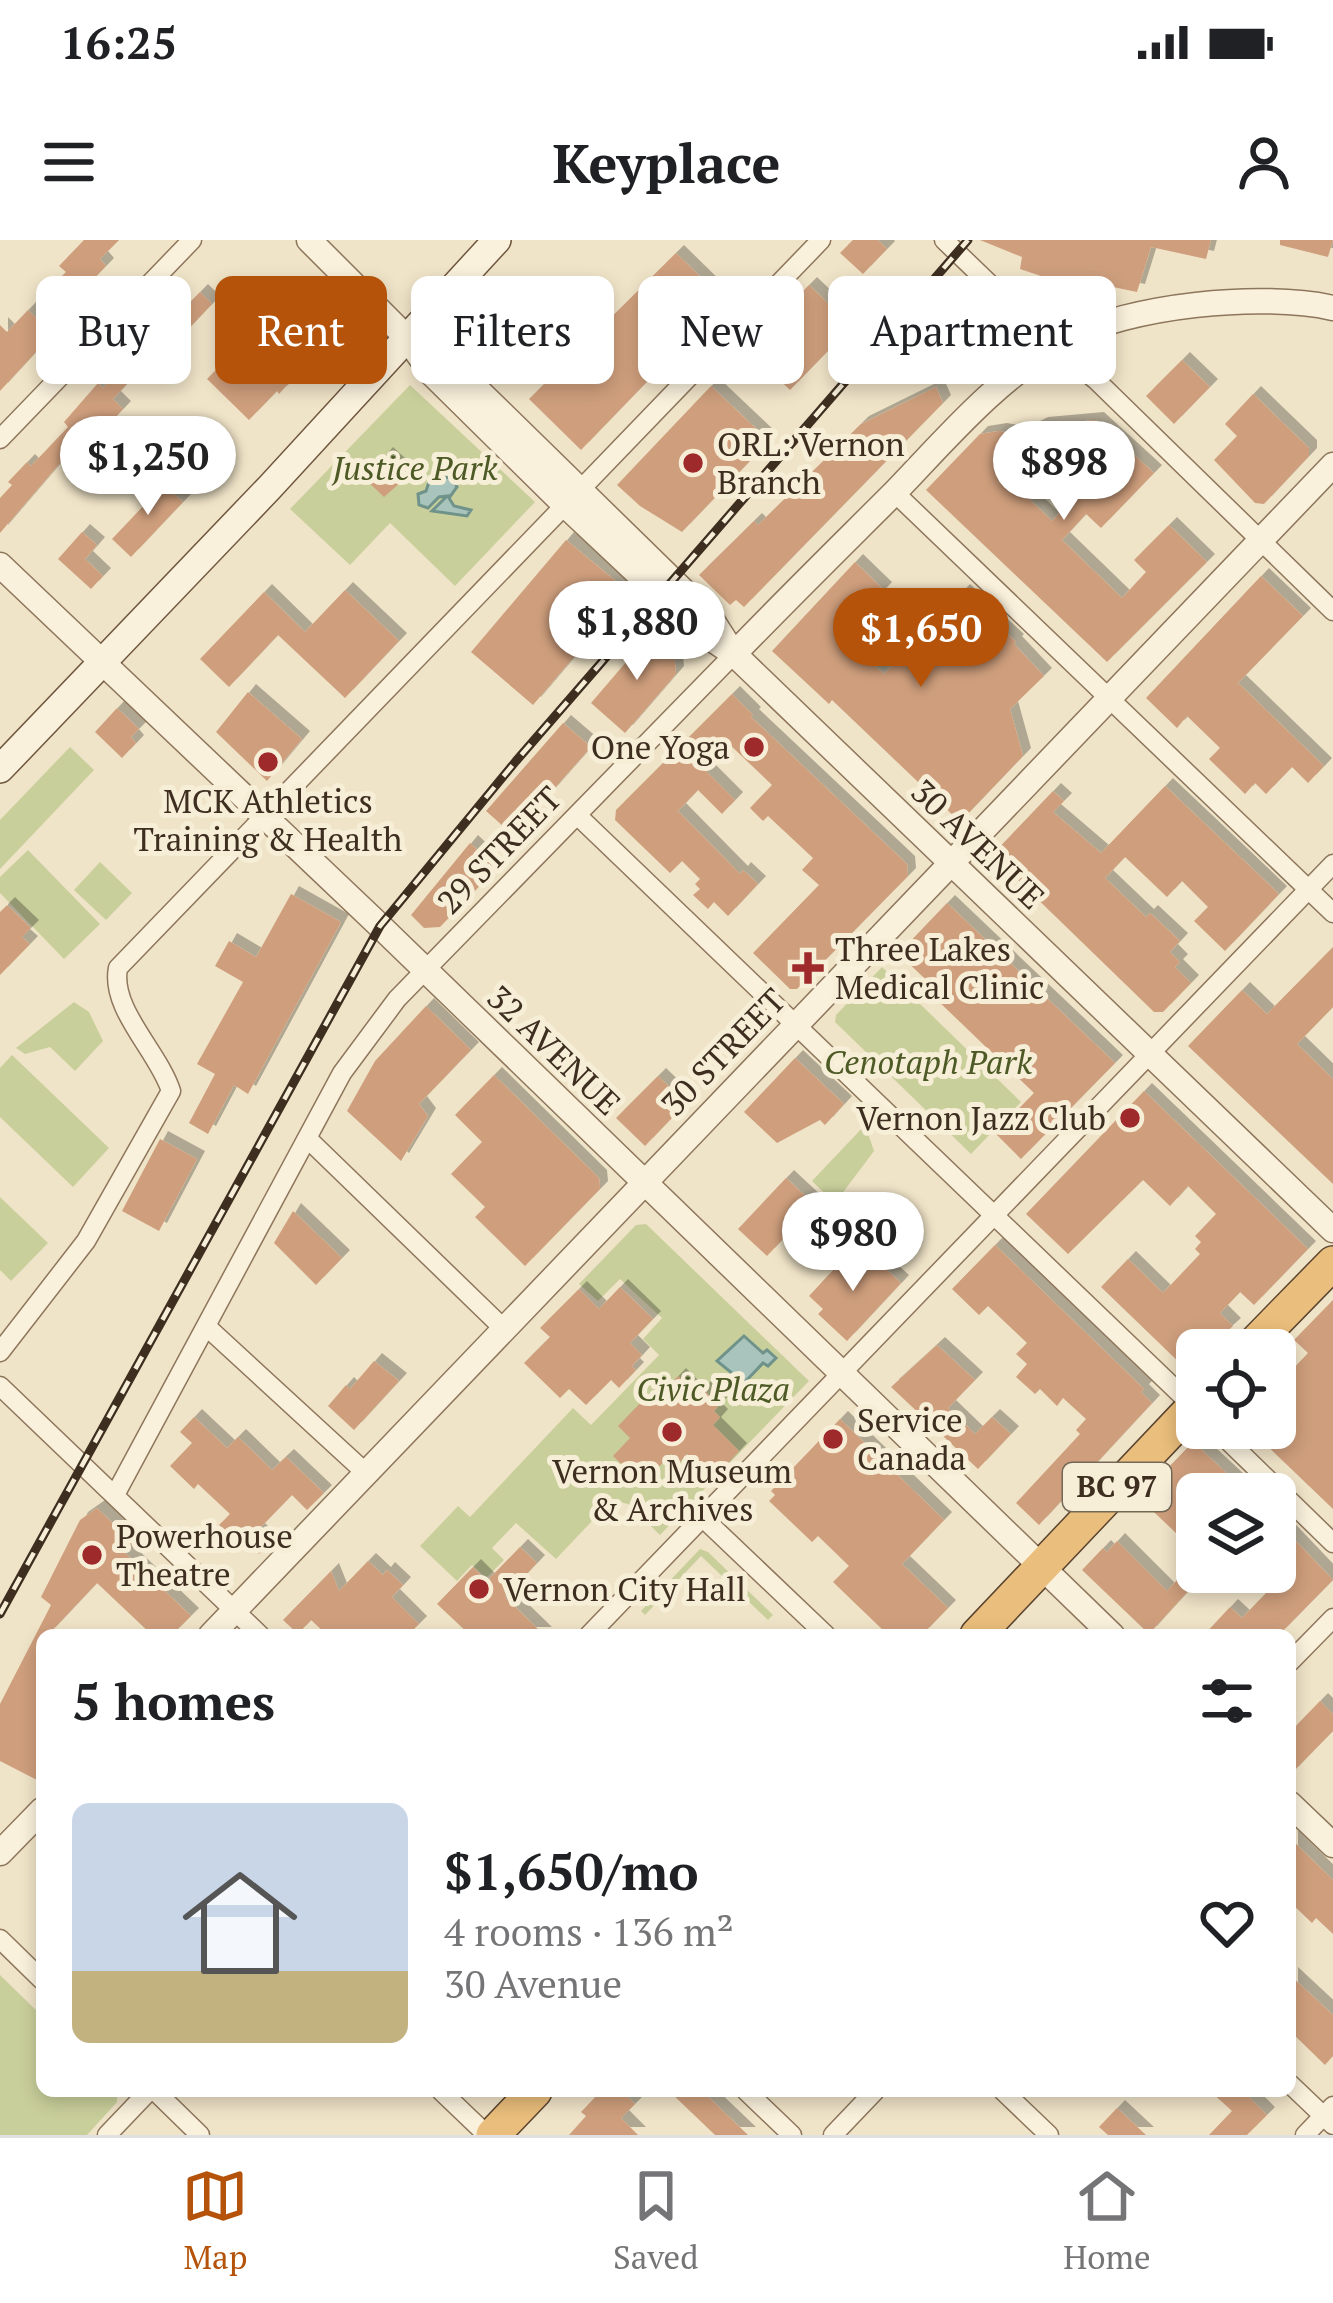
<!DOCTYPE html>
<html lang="en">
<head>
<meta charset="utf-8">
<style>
  :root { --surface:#fff; --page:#f2f2f2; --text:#202124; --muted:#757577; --line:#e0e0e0; --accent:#b45309 }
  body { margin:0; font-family:"PT Serif",serif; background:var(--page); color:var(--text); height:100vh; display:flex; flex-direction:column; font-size:45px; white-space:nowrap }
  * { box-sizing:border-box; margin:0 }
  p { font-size:39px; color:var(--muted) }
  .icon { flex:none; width:66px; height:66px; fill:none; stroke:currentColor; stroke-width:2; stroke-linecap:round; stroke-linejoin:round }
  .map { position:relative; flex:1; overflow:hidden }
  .side { position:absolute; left:36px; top:1389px; width:1260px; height:468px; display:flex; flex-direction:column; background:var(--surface); border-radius:18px; box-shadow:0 6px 18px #0003 }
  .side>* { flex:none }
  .hud { position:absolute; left:36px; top:36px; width:1263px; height:108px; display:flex; gap:24px }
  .buttons { position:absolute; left:1176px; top:1089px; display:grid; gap:24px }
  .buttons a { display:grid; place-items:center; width:120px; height:120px; border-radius:18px; background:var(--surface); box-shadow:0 6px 18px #0003; font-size:60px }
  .price { position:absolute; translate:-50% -102px; padding:0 27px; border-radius:42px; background:#fff; color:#222; font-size:39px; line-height:78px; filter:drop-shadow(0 3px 6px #0008) }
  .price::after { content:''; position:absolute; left:50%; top:72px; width:36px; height:27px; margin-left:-18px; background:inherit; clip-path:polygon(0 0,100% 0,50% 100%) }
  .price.current { background:var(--accent); color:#fff }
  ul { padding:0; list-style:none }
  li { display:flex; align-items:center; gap:36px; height:300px; padding:0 36px }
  li span { display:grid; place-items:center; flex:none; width:336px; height:240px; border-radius:18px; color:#555 }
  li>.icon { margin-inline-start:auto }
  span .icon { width:144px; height:144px; fill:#fffc; stroke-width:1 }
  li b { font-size:51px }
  h2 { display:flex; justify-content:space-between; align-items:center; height:144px; padding:0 36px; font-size:51px }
  .tag { padding:0 42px; border-radius:18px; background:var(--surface); box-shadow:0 6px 18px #0003; font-size:42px; line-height:108px }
  .tag.current { background:var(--accent); color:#fff }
  .status { display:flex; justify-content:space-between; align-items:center; height:84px; padding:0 60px; background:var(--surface); direction:ltr }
  .status svg { height:33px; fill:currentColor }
  header { display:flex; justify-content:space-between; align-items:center; height:156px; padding:0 36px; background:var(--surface); font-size:54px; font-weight:600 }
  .tab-bar { display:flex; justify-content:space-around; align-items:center; height:168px; border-top:3px solid var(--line); background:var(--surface); font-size:33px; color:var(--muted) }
  .tab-bar a { display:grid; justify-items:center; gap:6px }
  .tab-bar .current { color:var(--accent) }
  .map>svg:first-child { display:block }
</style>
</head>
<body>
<div class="status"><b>16:25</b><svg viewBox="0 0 49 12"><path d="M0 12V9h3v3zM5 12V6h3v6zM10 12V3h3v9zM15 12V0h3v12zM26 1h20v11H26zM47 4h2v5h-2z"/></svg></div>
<header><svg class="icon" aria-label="menu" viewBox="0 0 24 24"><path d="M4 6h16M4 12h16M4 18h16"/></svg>Keyplace<svg class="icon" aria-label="person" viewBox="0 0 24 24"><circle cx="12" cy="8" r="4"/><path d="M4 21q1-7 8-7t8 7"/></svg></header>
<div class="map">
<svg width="1333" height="1895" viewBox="0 0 1333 1895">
  <defs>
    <filter id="shadow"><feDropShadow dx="8" dy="-8" stdDeviation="0" flood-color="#0004"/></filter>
  </defs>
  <rect width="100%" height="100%" fill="#f0e4c8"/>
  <g fill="#c9cf9b">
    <path d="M410,145L535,262L455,346L390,283L350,325L290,269Z"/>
    <path d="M70,507L94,530L0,629V580Z"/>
    <path d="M28,610L100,684L64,719L0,653V637Z"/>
    <path d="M100,622L132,653L106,680L74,650Z"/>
    <path d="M882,727L1021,862L971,914L835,782L836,775Z"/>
    <path d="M74,762L89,772L103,801L75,831L50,807L25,814L16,808Z"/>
    <path d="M12,815L109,908L73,947L0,877V828Z"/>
    <path d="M865,885L874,911L835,963L812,941Z"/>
    <path d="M0,957L48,1003L11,1041L0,1030Z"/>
    <path d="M646,984L809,1141L660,1295L628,1264L612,1260L556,1319L516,1283L492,1308L504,1320L486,1338L472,1325L457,1341L420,1306L458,1266L470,1277L573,1168L591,1185L659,1115L643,1099L662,1078L620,1039L598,1061L579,1044L636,985Z"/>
    <path d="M700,1309L708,1312L773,1375L768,1380L701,1316L645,1375L641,1371Z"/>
    <path d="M0,1735L42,1776V1851H117V1862L87,1895H0Z"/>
  </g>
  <g fill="#a9c4bc" stroke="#6f938a" stroke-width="3">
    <path d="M439,236L452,238L457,247L449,258L454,266L471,270L467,276L432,271L447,256L439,257L428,268L419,265L418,254L426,251L430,239Z"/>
    <path d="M744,1096L763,1113L767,1110L776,1118L768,1126L763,1123L744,1143L717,1121Z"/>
  </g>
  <g fill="#cf9f7d" fill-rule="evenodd" filter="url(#shadow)">
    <path d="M84,0H119L100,19L106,26L82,51L93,62L82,74L79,71L69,76L0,151V85L7,92L28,70L35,77L59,52L54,44L66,32L59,26Z"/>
    <path d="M853,0H878L887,9L863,34L840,13Z"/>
    <path d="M980,0H1211L1206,19L1151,7L1137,52L1113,47L1111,52L1101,49L1099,54L1084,50L1082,54L1052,61L1043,51L1047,38L1020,29L1022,17Z"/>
    <path d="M1280,0H1333L1328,17L1280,5Z"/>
    <path d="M676,13L725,61L581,210L529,159Z"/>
    <path d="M809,45L852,86L790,150L747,109Z"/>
    <path d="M200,52L212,64L174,104L161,92Z"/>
    <path d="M291,53L333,95L279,154L277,151L249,180L207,139Z"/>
    <path d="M499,55L518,74L507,90L535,116L520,132L492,106L487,111L471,95L472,83Z"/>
    <path d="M134,106L160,129L146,144L136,134L113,159L123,169L108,185L120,196L79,241L60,223L0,293V258L12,245L8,242L27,222L31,226L68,187L64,182L98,143L103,148L125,124L121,120Z"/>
    <path d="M1182,120L1210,147L1174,184L1146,156Z"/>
    <path d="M711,146L769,201L682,292L640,266L617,245Z"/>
    <path d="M936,147L943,163L744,367L736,360L730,365L699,335L754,281L758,285L861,184Z"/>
    <path d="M1253,154L1309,208V216L1264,264L1255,263L1214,220L1237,196L1225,184Z"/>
    <path d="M1096,180L1154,233L1101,288L1086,274L1062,300L1122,358L1146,332L1134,320L1169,285L1207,322L1107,422L926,250L980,194L999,191L1020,195L1040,185ZM1047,237L1071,260L1052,281L1028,258Z"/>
    <path d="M385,215L408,236L384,257L365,239Z"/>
    <path d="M156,238L183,262L131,317L112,299L149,260L142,253Z"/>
    <path d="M82,292L97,305L85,319L103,336L91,349L58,319Z"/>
    <path d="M566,300L629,352L533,465L471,412Z"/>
    <path d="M855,322L884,350L856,380L869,392L855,407L884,434L962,352L1016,402L1014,404L1044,436L1010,469L1023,516L960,582L832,460L829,464L772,411Z"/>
    <path d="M1261,336L1303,376L1238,443L1324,526L1308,543L1292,527L1266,554L1255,543L1245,554L1209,519L1220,508L1187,476L1177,488L1146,458Z"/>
    <path d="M345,350L399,401L345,458L278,395L229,447L200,419L264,352L305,392Z"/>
    <path d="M651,393L674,413L676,434L625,493L591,463Z"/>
    <path d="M248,452L302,499L267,541L216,492Z"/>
    <path d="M732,454L753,475L751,477L907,624L908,636L797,749H790L753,713L819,645L802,630L813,618L768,576L763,581L750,568L772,545L727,502L702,527L735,560L722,574L698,550L678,571L740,634L743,630L758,644L728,676L714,662L708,669L693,655L700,649L695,644L700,639L682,621L670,633L615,580L616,570Z"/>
    <path d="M117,468L139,489L131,497L136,503L122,518L95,492Z"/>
    <path d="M563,483L591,507L513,595L486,571Z"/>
    <path d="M1165,546L1279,654L1225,711L1194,681L1208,667L1182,641L1167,657L1125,617L1105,638L1146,677L1150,673L1180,701L1170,712L1180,722L1175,727L1191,743L1163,772H1154L992,615L1053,551L1064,561L1053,572L1101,613Z"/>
    <path d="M470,603L491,623L490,635L440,687L424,688L411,675Z"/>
    <path d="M291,654L341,682L248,854L234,845L208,894L189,883L215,834L197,824L243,742L215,726L229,701L256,717Z"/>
    <path d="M947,663L1115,823L1021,919L995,893L1034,853L935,758L940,753L902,717L906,714L902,710Z"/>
    <path d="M7,665L31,688L22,697L30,704L0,735V672Z"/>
    <path d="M1333,707V767L1297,804L1333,839V944L1188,806L1242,750L1267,774Z"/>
    <path d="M426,766L471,810L419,864L428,876L401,921L347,871L375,821Z"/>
    <path d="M795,818L844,864L825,885L820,880L777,903L744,872Z"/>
    <path d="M494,835L599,938L600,949L525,1026L475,977L485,967L451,934L482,902L455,875Z"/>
    <path d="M658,836L686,863L645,906L616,878Z"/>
    <path d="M1144,851L1308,1009L1254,1065L1240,1052L1220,1073L1233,1086L1206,1110H1197V1119L1185,1128L1101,1047L1128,1019L1163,1053L1200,1014L1195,1009L1201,1002L1195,996L1216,974L1188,946L1170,966L1143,940L1068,1014L1026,974Z"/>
    <path d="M160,899L197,919L159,991L122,971Z"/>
    <path d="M786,938L815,965L767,1016L738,989Z"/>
    <path d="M293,971L342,1018L316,1045L274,1003Z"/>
    <path d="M995,1005L1144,1149L1141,1152L1152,1163L1039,1285L1016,1263L1080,1194L1076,1190L1086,1179L1063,1158L1057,1166L1040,1149L1035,1154L1016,1137L1027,1124L1016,1114L1027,1103L988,1066L979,1075L952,1049Z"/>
    <path d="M848,1014L863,1028L873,1017L901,1043L847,1101L818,1074L823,1069L809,1056Z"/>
    <path d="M620,1047L653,1079L630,1103L642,1115L632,1126L636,1130L619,1148L611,1140L586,1165L569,1149L560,1158L524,1123L550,1097L540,1088L579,1049L599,1069Z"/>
    <path d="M1333,1060V1269L1258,1197L1267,1188H1275V1148L1308,1113L1294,1100Z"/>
    <path d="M937,1105L975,1140L948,1168L975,1194L992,1177L1011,1194L978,1229L891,1147Z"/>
    <path d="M374,1121L399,1141L354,1190L328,1166L346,1145L350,1149Z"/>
    <path d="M678,1136L697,1155L703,1149L719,1165L714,1171L720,1177L713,1185L739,1211L713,1239L687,1214L680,1222L671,1214L642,1244L613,1216L630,1198L618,1186L654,1149L660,1155Z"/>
    <path d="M194,1177L227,1208L238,1197L272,1230L286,1217L324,1253L307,1270L292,1255L257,1291L269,1303L259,1314L246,1301L241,1306L219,1285L230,1274L198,1244L194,1249L170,1226L192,1203L180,1192Z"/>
    <path d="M840,1179L944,1280L902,1324L948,1368L922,1395H888L833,1342L849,1326L818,1296L812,1302L769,1261L775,1255L771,1251Z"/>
    <path d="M1193,1202L1249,1254H1197V1286L1190,1279L1176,1293L1139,1258Z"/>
    <path d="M97,1268L133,1303L124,1312L191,1376L172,1395H152L97,1343L48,1395H42V1529L37,1540L0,1521V1464L51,1365L41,1357L80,1280Z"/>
    <path d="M1275,1279L1333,1340L1279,1395H1204L1230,1367L1242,1378L1267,1352L1246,1332H1275Z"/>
    <path d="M1117,1301L1167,1351L1178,1339L1190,1349L1149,1394L1082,1330L1103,1308L1107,1312Z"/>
    <path d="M520,1307L537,1323L505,1357L544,1395H470L437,1364L473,1327L487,1341Z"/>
    <path d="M368,1321L383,1335L387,1330L403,1345L392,1357L419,1384L408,1395H327L311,1380L298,1394L283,1380L331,1331L339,1351Z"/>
    <path d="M1320,1461L1333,1474V1491L1290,1535V1492Z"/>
    <path d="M1290,1598L1333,1640V1694L1316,1678L1312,1683L1290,1662Z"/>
    <path d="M1290,1735L1333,1775V1816L1325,1825L1290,1791Z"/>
    <path d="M601,1851H622L635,1864L621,1878L638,1895H569L586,1876L581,1872Z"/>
    <path d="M669,1851H702L748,1895H715Z"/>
    <path d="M1210,1851H1243L1267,1875L1247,1895H1209L1232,1871Z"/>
    <path d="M1117,1868L1146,1895H1108L1099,1887Z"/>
  </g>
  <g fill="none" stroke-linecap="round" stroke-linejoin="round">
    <g stroke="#8d765c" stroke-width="21">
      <g id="minor">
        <path d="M944,0L1054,106L1096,140L1333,371"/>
        <path d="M0,199L192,0"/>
        <path d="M581,249L821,0"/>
        <path d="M894,252L1333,673"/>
        <path d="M578,576L1197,1170"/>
        <path d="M308,899L503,1088"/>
        <path d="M207,1087L367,1234"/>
        <path d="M0,1112L86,1001L171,851C158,811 110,769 118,728L565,265"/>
        <path d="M0,1146L260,1395"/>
        <path d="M1215,1188L1333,1303"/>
        <path d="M115,1255L342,833L397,759L734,414"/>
        <path d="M702,1277L826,1395"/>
        <path d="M589,1395L1333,624"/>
        <path d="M1290,1422L1333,1378"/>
        <path d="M0,1699L42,1740"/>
        <path d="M1290,1844L1333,1885"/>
        <path d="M155,1851L200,1895"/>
        <path d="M441,1851L487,1895"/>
        <path d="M746,1851L792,1895"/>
        <path d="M1003,1851L1049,1895"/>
        <path d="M107,1895L149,1851"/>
        <path d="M833,1895L875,1851"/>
        <path d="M1305,1895L1333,1866"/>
      </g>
    </g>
    <g stroke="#8d765c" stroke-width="27">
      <g id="tertiary">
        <path d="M309,0L407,98L432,134L565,265L697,389L734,414L1333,990"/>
        <path d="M411,100L446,119L710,377L726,402"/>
        <path d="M0,325L380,686L1112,1395"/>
        <path d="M734,414C787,359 841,306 895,252C947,198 998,137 1065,100C1128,65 1263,52 1333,68"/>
        <path d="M211,1395L1333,225"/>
        <path d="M1290,1564L1333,1605"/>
        <path d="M0,1613L42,1570"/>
      </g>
    </g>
    <g stroke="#6f573f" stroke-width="30">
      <path id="secondary" d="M0,529L270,247L497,0"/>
    </g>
    <g stroke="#5b4430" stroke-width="36">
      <g id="trunk">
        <path d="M1248,1110L1333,1023"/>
        <path d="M977,1395L1197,1163"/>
        <path d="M493,1895L535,1851"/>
      </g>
    </g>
    <use href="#minor" stroke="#faf1dc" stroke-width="18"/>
    <use href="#tertiary" stroke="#faf1dc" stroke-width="24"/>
    <use href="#secondary" stroke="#faf1dc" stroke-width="27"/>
    <use href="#trunk" stroke="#eabe7c" stroke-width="33"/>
    <g stroke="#3d2e20" stroke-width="9">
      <path id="rail" d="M0,1374L380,686L516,521L968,0"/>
    </g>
    <use href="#rail" stroke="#f7eed8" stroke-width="4.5" stroke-dasharray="14" stroke-linecap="butt"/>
  </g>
  <g fill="#9e2a2b" stroke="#f7eed8" stroke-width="4.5">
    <circle cx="693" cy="223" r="12"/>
    <circle cx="754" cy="507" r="12"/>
    <circle cx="268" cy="522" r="12"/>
    <path d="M802 710h12v12h12v12h-12v12h-12v-12h-12v-12h12z"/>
    <circle cx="1130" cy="878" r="12"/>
    <circle cx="672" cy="1192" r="12"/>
    <circle cx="833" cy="1199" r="12"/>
    <circle cx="92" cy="1315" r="12"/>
    <circle cx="479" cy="1349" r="12"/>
  </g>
  <g text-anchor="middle" stroke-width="10" stroke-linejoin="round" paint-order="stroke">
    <rect fill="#f7eed8" stroke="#756857" stroke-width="3" x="1063" y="1223" width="108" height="48" rx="9"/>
    <g font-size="30" font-weight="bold" fill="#3d2e20">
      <text x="1117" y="1257">BC 97</text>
    </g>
    <g font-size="33" fill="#3d2e20" stroke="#f7eed8" text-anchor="start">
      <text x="717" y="216">ORL: Vernon<tspan x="717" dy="38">Branch</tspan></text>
      <text x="730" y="519" text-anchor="end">One Yoga</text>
      <text x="268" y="573" text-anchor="middle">MCK Athletics<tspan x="268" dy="38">Training &amp; Health</tspan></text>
      <text x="835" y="721">Three Lakes<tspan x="835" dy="38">Medical Clinic</tspan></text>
      <text x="1106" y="890" text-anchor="end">Vernon Jazz Club</text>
      <text x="857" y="1192">Service<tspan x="857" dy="38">Canada</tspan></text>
      <text x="672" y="1243" text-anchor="middle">Vernon Museum<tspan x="672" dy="38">&amp; Archives</tspan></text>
      <text x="116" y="1308">Powerhouse<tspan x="116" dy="38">Theatre</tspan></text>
      <text x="503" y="1361">Vernon City Hall</text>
    </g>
    <g font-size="33" font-style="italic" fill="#4d5a26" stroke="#f7eed8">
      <text x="415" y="240">Justice Park</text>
      <text x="928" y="834">Cenotaph Park</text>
      <text x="713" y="1161">Civic Plaza</text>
    </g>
    <g font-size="33" fill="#3d2e20" stroke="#f7eed8">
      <text transform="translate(978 604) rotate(44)" y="12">30 AVENUE</text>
      <text transform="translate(499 610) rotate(-46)" y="12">29 STREET</text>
      <text transform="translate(554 810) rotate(44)" y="12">32 AVENUE</text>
      <text transform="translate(723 812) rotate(-46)" y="12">30 STREET</text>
    </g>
  </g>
</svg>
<div class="buttons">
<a><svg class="icon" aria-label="locate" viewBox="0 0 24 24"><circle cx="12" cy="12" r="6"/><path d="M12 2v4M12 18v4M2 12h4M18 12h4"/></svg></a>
<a><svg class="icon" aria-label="layers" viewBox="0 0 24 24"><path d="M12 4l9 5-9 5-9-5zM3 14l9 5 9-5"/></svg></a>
</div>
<b class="price" style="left:148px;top:278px">$1,250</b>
<b class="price" style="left:1064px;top:283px">$898</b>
<b class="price" style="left:637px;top:443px">$1,880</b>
<b class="price current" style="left:921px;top:450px">$1,650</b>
<b class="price" style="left:853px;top:1054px">$980</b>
<div class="hud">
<a class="tag">Buy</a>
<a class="tag current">Rent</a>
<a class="tag">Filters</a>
<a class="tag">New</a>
<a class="tag">Apartment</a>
</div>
<section class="side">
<h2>5 homes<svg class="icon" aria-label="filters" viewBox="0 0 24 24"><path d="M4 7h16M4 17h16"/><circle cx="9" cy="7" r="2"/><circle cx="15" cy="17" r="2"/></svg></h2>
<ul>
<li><span style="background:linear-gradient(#c9d6e8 70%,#c2b280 0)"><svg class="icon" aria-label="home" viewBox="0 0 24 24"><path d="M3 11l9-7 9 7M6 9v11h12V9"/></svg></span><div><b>$1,650/mo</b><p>4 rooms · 136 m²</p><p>30 Avenue</p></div><svg class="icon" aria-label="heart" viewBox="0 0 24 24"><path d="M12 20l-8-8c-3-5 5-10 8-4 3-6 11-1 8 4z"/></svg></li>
</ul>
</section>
</div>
<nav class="tab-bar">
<a class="current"><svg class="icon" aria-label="map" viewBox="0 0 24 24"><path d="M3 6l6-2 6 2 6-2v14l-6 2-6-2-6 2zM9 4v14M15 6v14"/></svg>Map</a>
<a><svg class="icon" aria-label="saved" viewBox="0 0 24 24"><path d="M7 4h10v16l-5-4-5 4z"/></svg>Saved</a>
<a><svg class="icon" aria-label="home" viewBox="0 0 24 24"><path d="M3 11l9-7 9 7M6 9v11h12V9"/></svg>Home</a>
</nav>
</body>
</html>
